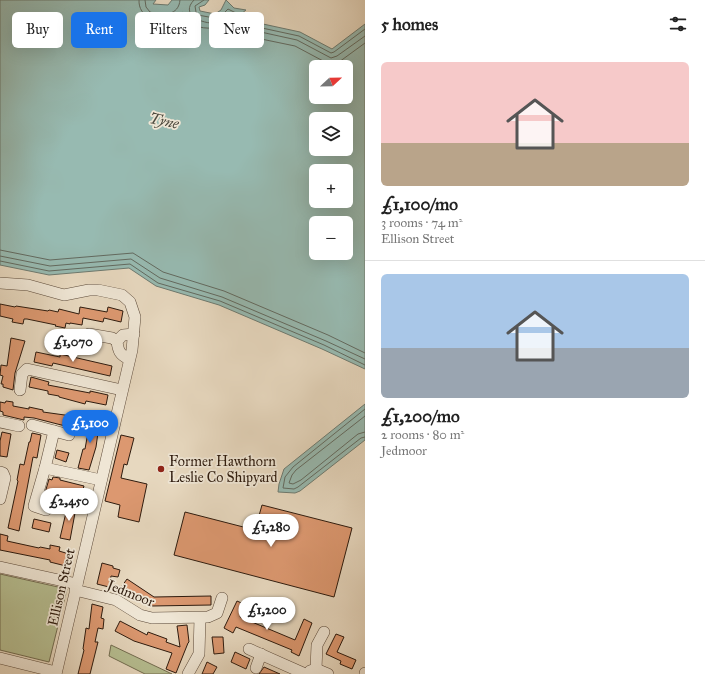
<!DOCTYPE html>
<html lang="en">
<head>
<meta charset="utf-8">
<style>
  :root { --surface:#fff; --page:#f2f2f2; --text:#222; --muted:#767676; --line:#e0e0e0; --accent:#1a73e8 }
  body { margin:0; font-family:"IM FELL Great Primer",serif; background:var(--page); color:var(--text); height:100vh; display:flex; flex-direction:column; font-size:15px; white-space:nowrap }
  * { box-sizing:border-box; margin:0 }
  p { font-size:13px; color:var(--muted) }
  .icon { flex:none; width:22px; height:22px; fill:none; stroke:currentColor; stroke-width:2; stroke-linecap:round; stroke-linejoin:round }
  .map { position:relative; flex:1; overflow:hidden }
  .side { display:flex; flex-direction:column; background:var(--surface); width:340px }
  .side>* { flex:none }
  .banner { position:absolute; left:12px; top:12px; width:293px; height:36px; display:flex; gap:8px }
  .needle { width:26px; rotate:68deg }
  .controls { position:absolute; left:309px; top:60px; display:grid; gap:8px }
  .controls a { display:grid; place-items:center; width:44px; height:44px; border-radius:6px; background:var(--surface); box-shadow:0 4px 16px #0002; font-size:20px }
  .price { position:absolute; translate:-50% -34px; padding:0 9px; border-radius:14px; background:#fff; color:#222; font-size:13px; line-height:26px; filter:drop-shadow(0 1px 2px #0008) }
  .price::after { content:''; position:absolute; left:50%; top:24px; width:12px; height:9px; margin-left:-6px; background:inherit; clip-path:polygon(0 0,100% 0,50% 100%) }
  .price.current { background:var(--accent); color:#fff }
  ul { padding:0; list-style:none }
  li { display:grid; align-content:center; gap:8px; height:212px; padding:0 16px }
  li+li { border-top:1px solid var(--line) }
  li span { display:grid; place-items:center; height:124px; border-radius:6px; color:#555 }
  li>.icon { margin-inline-start:auto }
  span .icon { width:72px; height:72px; fill:#fffc; stroke-width:1 }
  li b { font-size:17px }
  h2 { display:flex; justify-content:space-between; align-items:center; height:48px; padding:0 16px; font-size:17px }
  .tag { padding:0 14px; border-radius:6px; background:var(--surface); box-shadow:0 4px 16px #0002; font-size:14px; line-height:36px }
  .tag.current { background:var(--accent); color:#fff }
  main { display:flex; flex:1; min-height:0 }
  .map>svg:first-child { display:block }
</style>
</head>
<body>
<main>
<div class="map">
<svg width="365" height="674" viewBox="0 0 365 674">
  <rect width="100%" height="100%" fill="#e7d8bf"/>
  <filter id="stains"><feTurbulence type="fractalNoise" baseFrequency=".005" numOctaves="4"/><feColorMatrix values="0 0 0 0 .2 0 0 0 0 .09 0 0 0 0 .02 0 0 0 .5 -.17"/></filter>
  <radialGradient id="worn" r=".72"><stop offset=".6" stop-color="#630" stop-opacity="0"/><stop offset="1" stop-color="#630" stop-opacity=".3"/></radialGradient>
  <g fill="#b6be91" stroke="#726c50">
    <path d="M0,574L67,589L49,662L0,650Z"/>
    <path d="M111,645L172,674H145L109,656Z"/>
  </g>
  <g fill="#97bab1" stroke="#6d7a70" fill-rule="evenodd">
    <path d="M0,0H156L153,4L168,5L172,0H209L205,5L199,7L200,11L215,14L221,10L226,0L234,8L246,10L241,14L240,19L300,32L332,49L365,24V369L322,349L219,305L156,286L129,268L49,275L0,265ZM316,67H346V97H316ZM316,119H346V149H316ZM316,171H346V201H316ZM316,223H346V253H316Z"/>
    <path d="M365,404V440L300,491L295,493L278,492L279,484L284,469Z"/>
  </g>
  <g fill="none" stroke-linecap="round" stroke-linejoin="round">
    <g stroke="#626a60" stroke-width="1">
      <path d="M139,0C138,18 158,23 173,19C177,18 180,14 183,12C186,16 187,20 191,23C200,30 216,29 226,25L232,31L237,34L295,46L325,62L330,64L339,62L365,43"/>
      <path d="M145,0L146,7L150,12C162,16 179,16 180,0"/>
      <path d="M194,0C179,15 203,24 215,23C220,22 225,18 230,16L233,24L238,27L297,40L331,58L337,56L365,36"/>
      <path d="M204,0L195,6L196,12L198,15L214,18L224,13L228,9L236,13L237,20L239,23L299,36L331,53L334,52L365,29"/>
      <path d="M0,250L50,260L133,253L163,272L224,291L328,335L365,353"/>
      <path d="M0,256L50,266L131,259L160,278L222,297L326,341L365,359"/>
      <path d="M0,261L49,271L130,264L158,283L220,301L324,345L365,365"/>
      <path d="M365,409L293,467L285,477L283,488L294,489L298,487L361,438L365,437"/>
      <path d="M365,416L296,470L292,475L289,483L293,484L301,480L358,434L365,432"/>
    </g>
  </g>
  <g fill="#dc9870" stroke="#2e1b0e">
    <path d="M0,304L15,307L16,306L48,311L49,310L58,312L59,309L79,314L80,307L107,312L108,307L123,311L121,322L104,318L103,322L83,318L82,325L70,323V324L66,323L65,328L55,326L56,325L27,319H24L23,324L12,322L13,319L0,316Z"/>
    <path d="M11,338L25,341L15,373L13,390L3,387V384H1L3,376L0,375L1,365L7,366Z"/>
    <path d="M36,352L60,357V354L112,366L110,376L53,363L52,366L34,362Z"/>
    <path d="M31,377L49,382L48,385L90,393V391L108,395L106,405L86,401L85,404L59,397V396L48,394V391L29,387Z"/>
    <path d="M6,401L13,402V406L29,409V407L43,410V412L79,417L77,429L34,418L24,417V420L3,415V412L0,411V402L5,403Z"/>
    <path d="M91,416L100,418L96,447L89,470L78,468L83,449H85Z"/>
    <path d="M2,432L11,434L7,457L0,456V441Z"/>
    <path d="M32,433L41,435L37,458L33,457L19,531L8,528L18,481L17,480L20,464L24,465L29,442H30Z"/>
    <path d="M121,435L134,438L127,465L124,464L121,478L147,484L139,522L118,517L120,505L105,501Z"/>
    <path d="M57,450L69,453L66,462L55,458Z"/>
    <path d="M53,477L60,478V480L84,486L81,495L58,489L54,503L43,500L49,479L52,480Z"/>
    <path d="M68,504L78,505L77,513H75L70,540L60,538Z"/>
    <path d="M262,505L352,528L334,597L174,555L185,512L255,530Z"/>
    <path d="M34,519L51,523L49,532L32,528Z"/>
    <path d="M0,534L8,536L7,541L39,548L40,547L50,549V545L60,547L59,551L69,554L66,566L50,562V560L0,550Z"/>
    <path d="M102,563L113,566V568L120,570L118,577L111,576L109,587L97,584Z"/>
    <path d="M127,579L154,597L211,596V605L152,606L122,586Z"/>
    <path d="M237,601L246,605L240,617L295,640L304,619L312,623L299,656L291,652L292,650L236,627L233,633L224,628Z"/>
    <path d="M92,604L103,607L101,618L104,619L103,629L98,628L95,642H98L90,674H78L84,650L83,649L86,628L89,629Z"/>
    <path d="M120,621L147,635L148,632L167,639L166,642L180,647L177,626L187,625L189,642L188,643L176,673L166,669L172,653L134,641L115,631Z"/>
    <path d="M336,634L344,637L337,652L356,660L352,669L340,664L341,661L326,654Z"/>
    <path d="M212,637H223L224,653L214,654Z"/>
    <path d="M235,652L250,659L246,669L231,662Z"/>
    <path d="M207,662L217,667L213,674H202Z"/>
    <path d="M264,667L280,674H259Z"/>
  </g>
  <g fill="none" stroke-linecap="round" stroke-linejoin="round">
    <g stroke="#5c4a3a" stroke-width="12">
      <g id="minor">
        <path d="M0,283L28,285L64,295L89,290H98L122,295L130,302L135,317L132,350L56,674"/>
        <path d="M89,334L112,338L117,341"/>
        <path d="M129,359C120,355 118,351 117,341L123,335L134,334"/>
        <path d="M20,390L22,374L27,369L122,390"/>
        <path d="M0,422L19,426"/>
        <path d="M32,425L54,431L45,468L101,480"/>
        <path d="M54,431L69,435"/>
        <path d="M45,468L34,506L46,510"/>
        <path d="M0,472L3,473L5,478L0,499"/>
        <path d="M0,567L77,584"/>
        <path d="M75,590L116,600L140,615L152,618L208,617L217,613L222,598"/>
        <path d="M249,649L303,673"/>
        <path d="M0,658L56,672"/>
        <path d="M256,668L261,654"/>
        <path d="M316,669L317,645L324,632"/>
        <path d="M310,671L316,669L328,674"/>
        <path d="M188,674L199,654L200,618"/>
        <path d="M365,674V673"/>
      </g>
    </g>
    <use href="#minor" stroke="#efe6d5" stroke-width="11"/>
  </g>
  <circle fill="#8f2418" stroke="#efe6d5" stroke-width="1.5" cx="161" cy="469" r="4"/>
  <g text-anchor="middle" stroke-width="3.5" stroke-linejoin="round" paint-order="stroke">
    <g font-size="14" fill="#2e1b0e" stroke="#efe6d5" text-anchor="start">
      <text x="169" y="466">Former Hawthorn<tspan x="169" dy="16">Leslie Co Shipyard</tspan></text>
    </g>
    <g font-size="14" fill="#2e1b0e" stroke="#efe6d5">
      <text transform="translate(61 587) rotate(-77)" y="5">Ellison Street</text>
      <text transform="translate(131 593) rotate(22)" y="5">Jedmoor</text>
    </g>
    <g font-size="15" font-style="italic" fill="#4e4b3f" stroke="#efe6d5">
      <text transform="translate(164 121) rotate(12)" y="5">Tyne</text>
    </g>
  </g>
  <rect width="100%" height="100%" filter="url(#stains)"/>
  <rect width="100%" height="100%" fill="url(#worn)"/>
</svg>
<div class="controls">
<a><svg class="needle" viewBox="-14 -14 28 28"><path d="M0-13l5 13h-10z" fill="#e53935"/><path d="M0 13l5-13h-10z" fill="#767676"/></svg></a>
<a><svg class="icon" aria-label="layers" viewBox="0 0 24 24"><path d="M12 4l9 5-9 5-9-5zM3 14l9 5 9-5"/></svg></a>
<a>+</a>
<a>−</a>
</div>
<b class="price" style="left:73px;top:363px">£1,070</b>
<b class="price current" style="left:90px;top:444px">£1,100</b>
<b class="price" style="left:69px;top:522px">£2,450</b>
<b class="price" style="left:271px;top:548px">£1,280</b>
<b class="price" style="left:267px;top:631px">£1,200</b>
<div class="banner">
<a class="tag">Buy</a>
<a class="tag current">Rent</a>
<a class="tag">Filters</a>
<a class="tag">New</a>
</div>
</div>
<section class="side">
<h2>5 homes<svg class="icon" aria-label="filters" viewBox="0 0 24 24"><path d="M4 7h16M4 17h16"/><circle cx="9" cy="7" r="2"/><circle cx="15" cy="17" r="2"/></svg></h2>
<ul>
<li><span style="background:linear-gradient(#f6c9c9 65%,#b9a48a 0)"><svg class="icon" aria-label="home" viewBox="0 0 24 24"><path d="M3 11l9-7 9 7M6 9v11h12V9"/></svg></span><div><b>£1,100/mo</b><p>3 rooms · 74 m²</p><p>Ellison Street</p></div></li>
<li><span style="background:linear-gradient(#a9c7e8 60%,#9aa5b1 0)"><svg class="icon" aria-label="home" viewBox="0 0 24 24"><path d="M3 11l9-7 9 7M6 9v11h12V9"/></svg></span><div><b>£1,200/mo</b><p>2 rooms · 80 m²</p><p>Jedmoor</p></div></li>
</ul>
</section>
</main>
</body>
</html>
